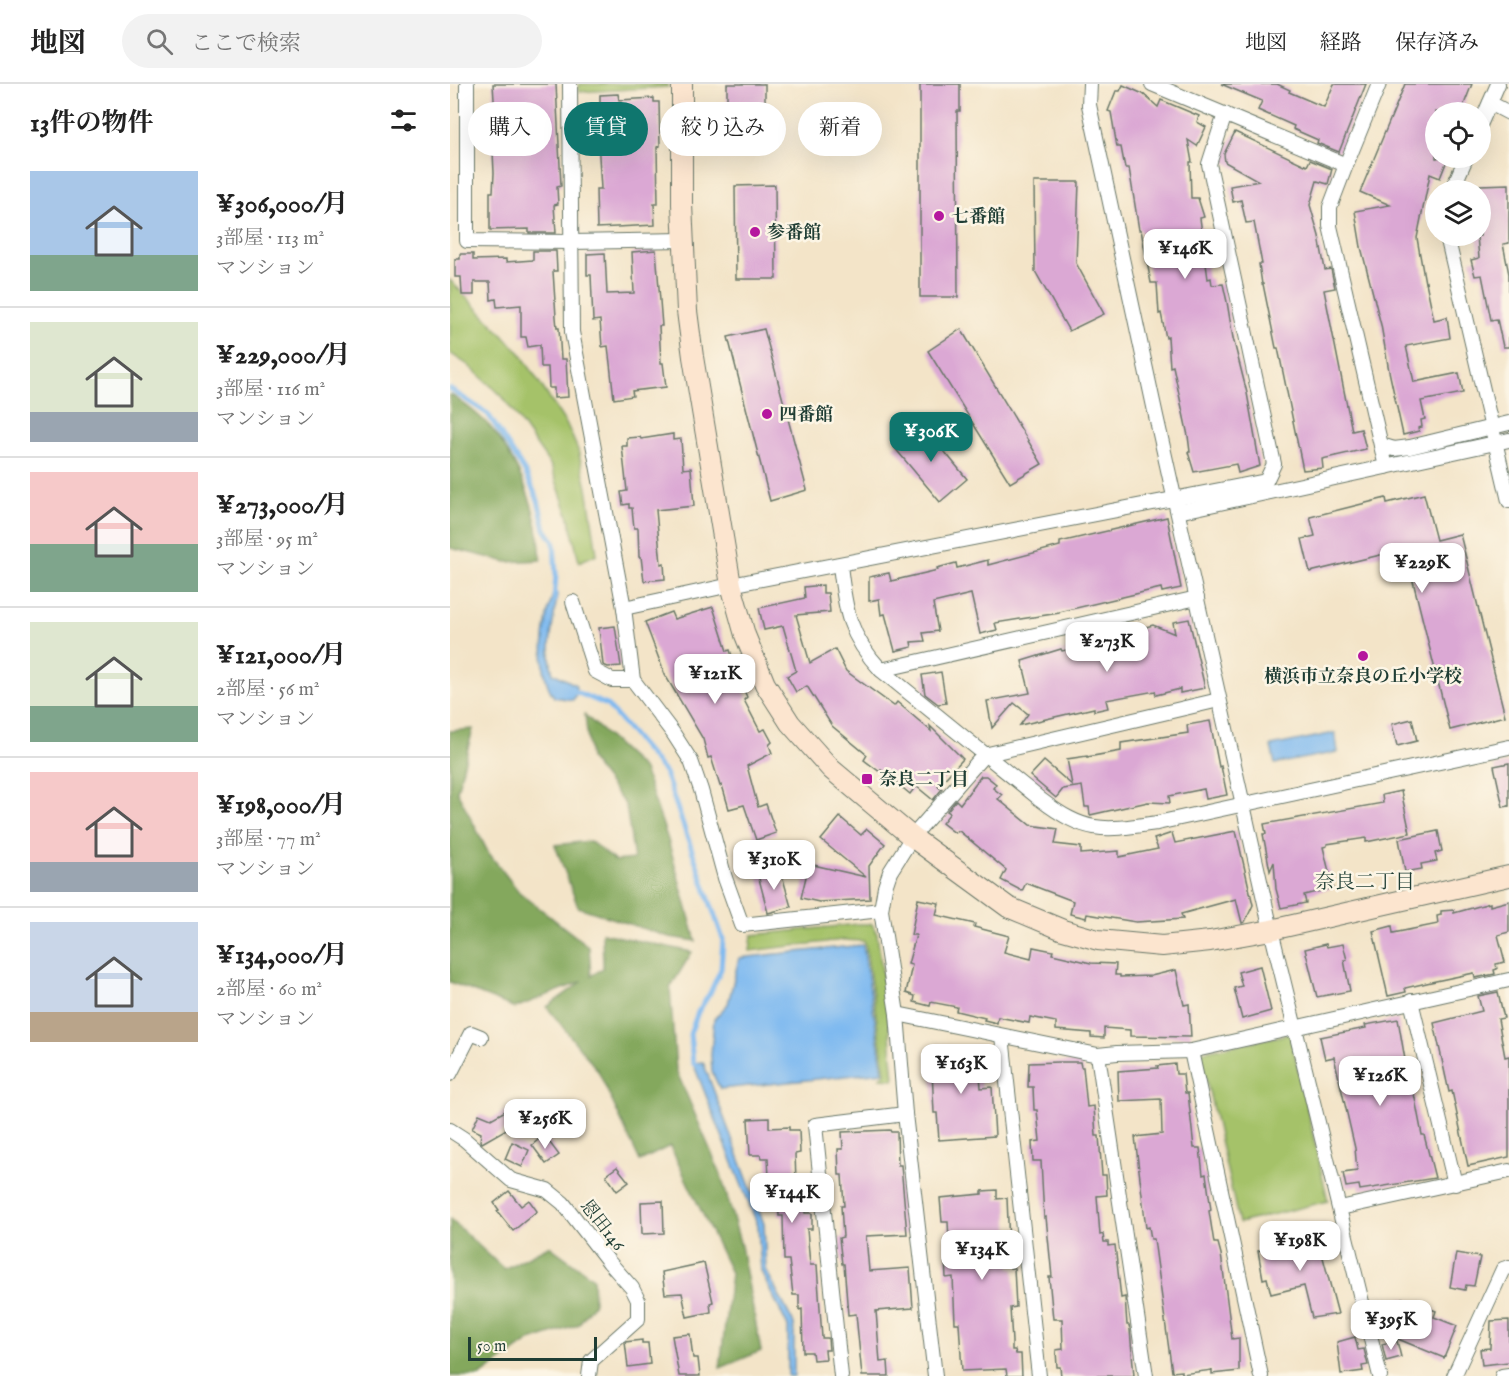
<!DOCTYPE html>
<html lang="ja">
<head>
<meta charset="utf-8">
<style>
  :root { --surface:#fff; --page:#f2f2f2; --text:#222; --muted:#767676; --line:#e0e0e0; --accent:#0f766e }
  body { margin:0; font-family:"IM FELL English","Noto Serif JP",serif; background:var(--page); color:var(--text); height:100vh; display:flex; flex-direction:column; font-size:22px; white-space:nowrap }
  * { box-sizing:border-box; margin:0 }
  p { font-size:20px; color:var(--muted) }
  .icon { flex:none; width:33px; height:33px; fill:none; stroke:currentColor; stroke-width:2; stroke-linecap:round; stroke-linejoin:round }
  .map { position:relative; flex:1; overflow:hidden }
  .panel { display:flex; flex-direction:column; background:var(--surface); width:450px }
  .panel>* { flex:none }
  .top-card { position:absolute; left:18px; top:18px; width:570px; height:54px; display:flex; gap:12px }
  .fabs { position:absolute; left:975px; top:18px; display:grid; gap:12px }
  .fabs a { display:grid; place-items:center; width:66px; height:66px; border-radius:50%; background:var(--surface); box-shadow:0 6px 24px #0002; font-size:30px }
  .scale { position:absolute; left:18px; bottom:15px; width:129px; box-sizing:border-box; padding-left:6px; border:3px solid #1f3d34; border-top:0; font-size:16px; line-height:21px; white-space:nowrap; color:#1f3d34; -webkit-text-stroke:4px #fcf5e5; paint-order:stroke }
  .price { position:absolute; translate:-50% -51px; padding:0 14px; border-radius:12px; background:#fff; color:#222; font-size:20px; line-height:39px; filter:drop-shadow(0 2px 3px #0008) }
  .price::after { content:''; position:absolute; left:50%; top:36px; width:18px; height:14px; margin-left:-9px; background:inherit; clip-path:polygon(0 0,100% 0,50% 100%) }
  .price.current { background:var(--accent); color:#fff }
  ul { padding:0; list-style:none }
  li { display:flex; align-items:center; gap:18px; height:150px; padding:0 30px }
  li+li { border-top:2px solid var(--line) }
  li span { display:grid; place-items:center; flex:none; width:168px; height:120px; border-radius:0px; color:#555 }
  li>.icon { margin-inline-start:auto }
  span .icon { width:72px; height:72px; fill:#fffc; stroke-width:1 }
  li b { font-size:26px }
  h2 { display:flex; justify-content:space-between; align-items:center; height:72px; padding:0 30px; font-size:26px }
  .tag { padding:0 21px; border-radius:27px; background:var(--surface); box-shadow:0 6px 24px #0002; font-size:21px; line-height:54px }
  .tag.current { background:var(--accent); color:#fff }
  header { display:flex; align-items:center; gap:36px; box-sizing:border-box; height:84px; padding:0 30px; background:var(--surface); border-bottom:2px solid var(--line) }
  header strong { font-size:28px }
  nav { display:flex; gap:33px; margin-inline-start:auto; font-size:21px }
  .search { width:420px; height:54px; background:var(--page); display:flex; align-items:center; gap:15px; box-sizing:border-box; padding:0 21px; border-radius:33px; color:var(--muted); font-size:22px }
  main { display:flex; flex:1; min-height:0 }
  .map>svg:first-child { display:block }
</style>
</head>
<body>
<header>
<strong>地図</strong>
<div class="search"><svg class="icon" aria-label="search" viewBox="0 0 24 24"><circle cx="10" cy="10" r="6"/><path d="M15 15l6 6"/></svg>ここで検索</div>
<nav><a>地図</a><a>経路</a><a>保存済み</a></nav>
</header>
<main>
<section class="panel">
<h2>13件の物件<svg class="icon" aria-label="filters" viewBox="0 0 24 24"><path d="M4 7h16M4 17h16"/><circle cx="9" cy="7" r="2"/><circle cx="15" cy="17" r="2"/></svg></h2>
<ul>
<li><span style="background:linear-gradient(#a9c7e8 70%,#7fa58c 0)"><svg class="icon" aria-label="home" viewBox="0 0 24 24"><path d="M3 11l9-7 9 7M6 9v11h12V9"/></svg></span><div><b>¥306,000/月</b><p>3部屋 · 113 m²</p><p>マンション</p></div></li>
<li><span style="background:linear-gradient(#dfe7d0 75%,#9aa5b1 0)"><svg class="icon" aria-label="home" viewBox="0 0 24 24"><path d="M3 11l9-7 9 7M6 9v11h12V9"/></svg></span><div><b>¥229,000/月</b><p>3部屋 · 116 m²</p><p>マンション</p></div></li>
<li><span style="background:linear-gradient(#f6c9c9 60%,#7fa58c 0)"><svg class="icon" aria-label="home" viewBox="0 0 24 24"><path d="M3 11l9-7 9 7M6 9v11h12V9"/></svg></span><div><b>¥273,000/月</b><p>3部屋 · 95 m²</p><p>マンション</p></div></li>
<li><span style="background:linear-gradient(#dfe7d0 70%,#7fa58c 0)"><svg class="icon" aria-label="home" viewBox="0 0 24 24"><path d="M3 11l9-7 9 7M6 9v11h12V9"/></svg></span><div><b>¥121,000/月</b><p>2部屋 · 56 m²</p><p>マンション</p></div></li>
<li><span style="background:linear-gradient(#f6c9c9 75%,#9aa5b1 0)"><svg class="icon" aria-label="home" viewBox="0 0 24 24"><path d="M3 11l9-7 9 7M6 9v11h12V9"/></svg></span><div><b>¥198,000/月</b><p>3部屋 · 77 m²</p><p>マンション</p></div></li>
<li><span style="background:linear-gradient(#c9d6e8 75%,#b9a48a 0)"><svg class="icon" aria-label="home" viewBox="0 0 24 24"><path d="M3 11l9-7 9 7M6 9v11h12V9"/></svg></span><div><b>¥134,000/月</b><p>2部屋 · 60 m²</p><p>マンション</p></div></li>
</ul>
</section>
<div class="map">
<svg width="1059" height="1292" viewBox="0 0 1059 1292">
  <rect width="100%" height="100%" fill="#fcf5e5"/>
  <filter id="ink" filterUnits="userSpaceOnUse"><feTurbulence type="fractalNoise" baseFrequency=".0167" numOctaves="2"/><feDisplacementMap in="SourceGraphic" scale="12" xChannelSelector="R" yChannelSelector="G"/><feConvolveMatrix kernelMatrix="1 2 1 2 8 2 1 2 1" color-interpolation-filters="sRGB"/></filter>
  <filter id="wash" filterUnits="userSpaceOnUse"><feTurbulence type="fractalNoise" baseFrequency=".008" numOctaves="4" result="noise"/><feDisplacementMap in="SourceGraphic" scale="24" xChannelSelector="R" yChannelSelector="G"/><feGaussianBlur stdDeviation="1.35" result="paint"/><feColorMatrix in="noise" values="0 0 0 0 0 0 0 0 0 0 0 0 0 0 0 0 0 1.4 0 .05"/><feComposite in="paint" operator="in"/></filter>
  <g filter="url(#wash)">
    <rect width="100%" height="100%" fill="#f3e4c8"/>
    <g fill="#a5c269" stroke="#62804e" stroke-width="1.5">
      <path d="M129,0H218V3L129,8Z"/>
      <path d="M0,196L71,270L118,343L128,366L137,404L147,470L129,478L119,434L101,382L52,312L18,281L0,269Z"/>
      <path d="M409,840H422L427,850L439,939L444,995L430,994L435,989L415,859L413,857L393,856L300,867L302,851Z"/>
      <path d="M840,950L878,1117L789,1139L750,968Z"/>
    </g>
    <g fill="#84a85d" stroke="#527248" stroke-width="1.5">
      <path d="M0,310C17,322 37,336 49,354C74,391 89,432 91,476L57,478L0,464Z"/>
      <path d="M135,631L194,686L218,756L246,857L219,853L128,823L105,761L140,757L165,777L184,775L176,722L140,675Z"/>
      <path d="M23,645L7,707L38,768L69,808L139,863L141,892L153,884L152,849L242,868L220,904L226,986L271,1091L291,1162L311,1267L270,1284L281,1189L220,1062L190,1077L148,987L97,923L133,897L65,924L0,898V647Z"/>
      <path d="M0,1135L54,1185L99,1162L143,1194L144,1219L128,1241L80,1257L30,1292H0Z"/>
    </g>
    <g fill="#7eb9f0" stroke="#4e7b92" stroke-width="1.5">
      <path d="M103,510H107C105,536 95,564 103,589L126,601L125,612L123,616L104,613C86,588 94,538 103,510Z"/>
      <path d="M885,649L888,668L825,680L821,662Z"/>
      <path d="M413,861L433,988L270,1005L262,988L261,971L264,935L278,920L289,874Z"/>
      <path d="M253,978L314,1140L316,1186L344,1240V1292H338V1243L311,1187L308,1142L243,979Z"/>
    </g>
    <g fill="none" stroke-linecap="round" stroke-linejoin="round">
      <g stroke="#7eb9f0" stroke-width="5">
        <path d="M0,305L38,330L75,388L88,416L95,445L104,458L106,491L104,517"/>
        <path d="M121,606L157,621L215,689L273,855L271,885L260,909L248,928L240,950L243,979L248,982"/>
      </g>
    </g>
    <g id="blocks">
      <g fill="#dba8d4">
        <path d="M43,0H106L111,102L107,103L108,120L104,121L106,149H79V145L40,146V108H43L44,89L41,24H43L44,16Z"/>
        <rect x="277" y="0" width="38" height="28"/>
        <path d="M470,0H510V27H507L508,213H470Z"/>
        <path d="M771,0H827L840,6L839,8L874,23L884,0H916L889,68L867,59L868,56L843,45L844,42L808,26L812,17Z"/>
        <path d="M955,0H1022L1011,28H986V74H998L990,94L980,90L967,154L975,199L976,198L984,236L997,233L1000,254L956,262L964,298L1009,289L1013,309L971,317L975,335L971,336L972,343L968,344L969,347L953,351L939,287L931,241L911,163L905,127L940,121L910,108Z"/>
        <path d="M673,1L693,10L708,23L711,16L749,32L747,38L756,43L747,62L738,56L742,78H740L741,114H748L754,133L750,134L758,195L761,194L762,201L773,200L777,218L783,254L797,309L810,382L788,389L786,380L744,388L738,368H740L738,352L723,282L720,283L718,253L716,254L711,229L709,230L707,199H701L691,146H689L679,84H675L671,63H667L661,28L658,27L666,7H670Z"/>
        <path d="M168,10L169,16L204,14V18H209L210,62L207,63L208,120H204L205,141L147,144L146,105H151L146,23H150V11Z"/>
        <path d="M785,48L857,82L860,76L882,85L878,100L867,97L860,121L869,152L875,186L881,185L885,204L874,206L902,347L911,345L916,365L872,375L873,384L853,386L828,264H826L813,200H812L809,180H812L804,138L796,139L791,116L783,118L780,102L809,97L775,78L774,70Z"/>
        <path d="M584,98H629L626,179L654,230L619,247L585,187Z"/>
        <path d="M1059,100V159L1053,160L1059,190V263H1053L1047,235L1041,236L1032,191L1025,192L1021,176L1029,174L1027,152H1030V101Z"/>
        <path d="M325,101L326,195H286L285,102Z"/>
        <path d="M206,166L212,242H209L211,279H213L216,303L182,307L183,312L164,315L158,262L152,263L150,236L143,237L141,191H137V170L155,169L157,210L184,209L182,168Z"/>
        <path d="M83,167H106L107,187H103L106,233L107,244H109L111,275H116L118,313L104,314V304H99L98,283H91L90,261L78,263L76,253H71V221L47,223L46,215L41,216L40,198H24V211H12L11,193H5V175H10V170H23V176L56,175V178L83,176Z"/>
        <path d="M314,245L357,406L320,417L278,253Z"/>
        <path d="M511,245L592,380L560,399L478,267Z"/>
        <path d="M472,340L517,395L490,418L444,363Z"/>
        <path d="M223,350V356L231,355L233,385L241,384L244,422L206,426L211,480L214,479L215,495L194,497L191,473H189L188,444H184L182,424H179V420L173,421L171,408L177,407L172,362H177V354L190,353L191,355Z"/>
        <path d="M974,410L986,456L1010,450L1055,632L1000,646L955,465L860,488L852,455L865,452L860,433L936,414L937,419Z"/>
        <path d="M717,433L731,504L712,508L711,504L609,528V529L545,539L547,546L530,550L521,510L483,519L488,547L473,549L475,557L461,558L462,563L445,567L435,530L431,531L429,515L419,517V493L439,489L441,497L488,486L487,484L506,479L507,484L538,476V481L610,462V458Z"/>
        <path d="M373,501V509H378L380,528L346,531L360,579L385,565L396,587L444,622L447,618L481,647L480,642L513,675L488,702L492,705L483,716L466,702L460,710L431,686L430,688L414,676L417,671L382,642L357,602L346,608L337,592L346,587L333,542L314,546L309,524L355,514L354,503Z"/>
        <path d="M263,523L277,567L280,566L285,581L283,582L297,613L294,616L310,647L315,645L322,658L319,661L322,669L297,682L308,723L316,720L326,749L306,756L294,721L279,725L272,701L270,702L261,673L258,674L253,655L215,591L195,538L221,528L224,535Z"/>
        <path d="M739,535L755,604L730,609V605L706,611L705,607L656,616L658,624L644,627V624L570,641L578,630L564,619L542,644L537,617L580,609L572,577L611,565L612,567L664,556L663,552L703,541L725,550L723,538Z"/>
        <path d="M165,542L171,582L158,583L153,581L149,544Z"/>
        <path d="M491,588L496,619L488,620L475,610L472,591Z"/>
        <path d="M962,635L967,657L947,662L942,640Z"/>
        <path d="M760,637L769,683L771,682L777,711L756,715L754,705L719,712L720,719L698,718L640,731L639,723H635L632,702L613,705L606,714L580,692L594,677L622,701L617,675L637,672V673L671,667V659L738,649L737,641Z"/>
        <path d="M1059,679V722L1053,723L1044,682Z"/>
        <path d="M531,692H536L546,700L543,704L552,711L548,715L580,741L608,745L605,760L631,763V770L669,767V773L708,765L704,755L722,749L725,759L786,747L803,821L795,838L792,839L786,815L731,830L733,835L686,838L637,830L636,834L620,830L623,817L576,799L572,807L551,796L556,786L509,747L505,749L492,739L500,729L497,727L506,716L510,720Z"/>
        <path d="M951,707L960,749L916,758V754L877,760V762L873,763L883,804L854,811L856,819L831,824L826,805L824,778L820,787L813,750H816L814,740L933,719L932,711Z"/>
        <path d="M390,733L411,751L417,745L435,760L419,782L420,815L369,818L351,814L359,780L416,793L371,756Z"/>
        <path d="M988,747L992,767L985,769L987,777L971,780L972,785L955,788L949,755Z"/>
        <path d="M330,784L341,823L318,829L308,791Z"/>
        <path d="M468,815L489,819L486,831L525,840L524,843L559,852L554,868L581,875L583,863L603,867L602,870L641,879L666,880L665,891H670V893L701,892L726,886L734,921L739,920L741,953L680,952V946L654,944V954L641,953V949L606,946V938L580,933L579,939L548,933L547,939L534,936L535,934L506,927L507,923L481,918L480,922L464,918L465,912L456,909L462,881L458,880L466,851H461Z"/>
        <path d="M1059,817V848L1048,851L1055,878L1046,880L1047,885L1044,886L1045,890L1025,894L1024,889L981,898L955,904L956,908L938,912L923,847L942,842L943,849L988,840L987,832L991,831V827L1004,826V829L1040,819V822Z"/>
        <path d="M876,860L877,863L893,860L897,876H894L900,907L867,913L855,865Z"/>
        <path d="M810,882L821,927L792,935L784,904L792,902L788,888Z"/>
        <path d="M1048,908L1054,934L1048,935L1055,973L1059,972V1073L1018,1082L1002,1007L999,1008L984,939L1032,927L1028,912Z"/>
        <path d="M948,935L959,999H962L972,1051H974L985,1094L910,1106L909,1101L896,1103L893,1089L907,1087L905,1064L884,973L875,975L870,953L916,944L915,941Z"/>
        <path d="M528,962L531,1004L542,1003L545,1052L489,1056L487,1029H484L481,966Z"/>
        <path d="M609,978H630L631,983H633L637,1023L644,1022L646,1052H649L652,1091H656L657,1111L647,1112L650,1151L653,1150L654,1158H658V1162L665,1161L671,1214L675,1213L677,1241H679L680,1246L684,1292H611L610,1283H607L606,1266L613,1265L612,1235H603L599,1193H602L596,1133L594,1134L591,1077H583L582,1058L590,1057L587,1026H584L583,1003H578L579,979Z"/>
        <path d="M725,980L726,990H733L735,1009H738L744,1064H750L753,1091L756,1090L761,1126L759,1127L764,1159H768L771,1170L782,1255L789,1254V1287L762,1290V1286L732,1290V1287L722,1288L704,1155H701L699,1143L696,1144L685,1053L712,1050L711,1015L669,1017L668,987L708,984L707,982Z"/>
        <path d="M66,1021L74,1035L32,1059L30,1057L31,1049L22,1045L29,1030L41,1035Z"/>
        <path d="M319,1034V1044L339,1043V1046H349L350,1069L345,1070L347,1123H355V1129H362V1145H357L360,1181H367L372,1254H378L379,1266H375L376,1275L363,1276L362,1268H353L352,1225L349,1226V1211H343L339,1176H334L333,1132H329L328,1114H320L318,1074H312L311,1071H300L298,1035Z"/>
        <path d="M440,1046L441,1048H447L448,1081H451L457,1150L416,1152L419,1187L460,1184L463,1224L426,1227L430,1278L438,1277L439,1292H412L406,1230L398,1231L394,1180H392L389,1154L393,1153L391,1122H394L392,1091H389L388,1065H393L392,1048Z"/>
        <path d="M94,1051L109,1071L96,1080L82,1061Z"/>
        <path d="M62,1058L79,1066L72,1083L55,1075Z"/>
        <path d="M167,1083L179,1098L167,1107L156,1091Z"/>
        <path d="M547,1106V1115L557,1114L560,1184H564L566,1223L560,1224L562,1258V1266H565L566,1270H571L572,1292H557L556,1285L512,1287L509,1239H505L503,1193L496,1194L495,1175L500,1174L498,1138H492L490,1114L532,1110V1107Z"/>
        <path d="M59,1107L71,1122L79,1116L87,1127L63,1147L47,1127L49,1126L44,1119Z"/>
        <path d="M213,1117L214,1149L192,1150L191,1118Z"/>
        <path d="M866,1147L888,1230L862,1234L854,1202L821,1210L817,1194L813,1195L808,1167L842,1155L841,1152Z"/>
        <path d="M1006,1169L1030,1173L1024,1202L1016,1201L1015,1206L1000,1203Z"/>
        <path d="M254,1179L263,1218L260,1219L261,1228L237,1233L232,1209L215,1210L212,1188Z"/>
        <path d="M952,1214L986,1227L984,1233L1007,1242L994,1274L948,1255L955,1236L949,1230Z"/>
        <path d="M1059,1236V1278L1032,1281L1030,1265L1040,1264L1041,1237Z"/>
        <path d="M240,1250L243,1274H248L250,1292H229L222,1252Z"/>
        <path d="M905,1253L908,1266L914,1265L918,1281L912,1282L913,1287L891,1290L887,1258Z"/>
        <path d="M192,1256V1259H198L200,1280L178,1283L175,1258Z"/>
        <path d="M947,1257L951,1273L936,1277L932,1260Z"/>
      </g>
    </g>
  </g>
  <g filter="url(#ink)">
    <use href="#blocks" fill-opacity="0" stroke="#697768" stroke-width="1.5"/>
    <g fill="none" stroke-linecap="round" stroke-linejoin="round">
      <g stroke="#697768" stroke-width="16">
        <g id="street">
          <path d="M17,0V157L122,158L233,156"/>
          <path d="M120,0L122,248L174,524L183,596L223,649L241,677L251,706L275,794L292,841L431,826"/>
          <path d="M640,0L639,21L706,332L821,846L930,1292"/>
          <path d="M702,0L896,81"/>
          <path d="M929,0L896,81L880,123V142L936,383"/>
          <path d="M1040,19L1059,29"/>
          <path d="M1030,41L1048,0"/>
          <path d="M1002,106L1016,74"/>
          <path d="M997,152L1059,417"/>
          <path d="M931,361L944,365L960,363L1059,339"/>
          <path d="M728,428L1059,356"/>
          <path d="M390,481C395,526 399,552 431,586L590,715C636,750 652,747 707,739L1059,663"/>
          <path d="M123,518L145,587L162,596H183"/>
          <path d="M174,524L281,501L816,397L824,380L759,80L775,30"/>
          <path d="M431,586L747,514"/>
          <path d="M961,917L1005,1100"/>
          <path d="M447,930L648,971L667,969L741,967L1059,896"/>
          <path d="M552,952L589,1292"/>
          <path d="M741,967L811,1292"/>
          <path d="M648,971L696,1292"/>
          <path d="M0,990L21,949L31,953"/>
          <path d="M0,1046L14,1055L61,1096L97,1106L113,1119L159,1178L182,1204L188,1216V1235L141,1277L139,1292"/>
          <path d="M890,1124L1059,1087"/>
          <path d="M391,1292L365,1041L455,1030"/>
          <path d="M485,1292L455,1030L447,930L431,826L435,803L440,788L462,753L534,671L769,616"/>
          <path d="M1004,1292L1053,1185L1059,1183"/>
          <path d="M1052,1292L1059,1291"/>
        </g>
      </g>
      <g stroke="#697768" stroke-width="22">
        <path id="secondary" d="M232,0V120L237,227L243,273L281,501L295,551L315,600L340,639L381,685L462,753L558,823L613,846L648,856L712,862L760,857L821,846L1059,792"/>
      </g>
      <use href="#street" stroke="#fff" stroke-width="14"/>
      <use href="#secondary" stroke="#fce5cf" stroke-width="20"/>
    </g>
  </g>
  <g fill="#b5179e" stroke="#fcf5e5" stroke-width="2">
    <circle cx="489" cy="132" r="6"/>
    <circle cx="305" cy="148" r="6"/>
    <circle cx="317" cy="330" r="6"/>
    <circle cx="913" cy="572" r="6"/>
    <rect x="411" y="689" width="12" height="12" rx="3"/>
  </g>
  <g text-anchor="middle" stroke-width="5" stroke-linejoin="round" paint-order="stroke">
    <g font-size="18" font-weight="bold" fill="#1f3d34" stroke="#fcf5e5" text-anchor="start">
      <text x="501" y="138">七番館</text>
      <text x="317" y="154">参番館</text>
      <text x="329" y="336">四番館</text>
      <text x="913" y="598" text-anchor="middle">横浜市立奈良の丘小学校</text>
      <text x="429" y="701">奈良二丁目</text>
    </g>
    <g font-size="18" fill="#1f3d34" stroke="#fcf5e5">
      <text transform="translate(153 1141) rotate(52)" y="6">恩田146</text>
    </g>
    <g font-size="20" fill="#1f3d34" stroke="#fcf5e5">
      <text x="915" y="804">奈良二丁目</text>
    </g>
  </g>
</svg>
<div class="fabs">
<a><svg class="icon" aria-label="locate" viewBox="0 0 24 24"><circle cx="12" cy="12" r="6"/><path d="M12 2v4M12 18v4M2 12h4M18 12h4"/></svg></a>
<a><svg class="icon" aria-label="layers" viewBox="0 0 24 24"><path d="M12 4l9 5-9 5-9-5zM3 14l9 5 9-5"/></svg></a>
</div>
<div class="scale">50 m</div>
<b class="price" style="left:735px;top:196px">¥146K</b>
<b class="price current" style="left:481px;top:379px">¥306K</b>
<b class="price" style="left:972px;top:510px">¥229K</b>
<b class="price" style="left:657px;top:589px">¥273K</b>
<b class="price" style="left:265px;top:621px">¥121K</b>
<b class="price" style="left:324px;top:807px">¥310K</b>
<b class="price" style="left:511px;top:1011px">¥163K</b>
<b class="price" style="left:930px;top:1023px">¥126K</b>
<b class="price" style="left:95px;top:1066px">¥256K</b>
<b class="price" style="left:342px;top:1140px">¥144K</b>
<b class="price" style="left:850px;top:1188px">¥198K</b>
<b class="price" style="left:532px;top:1197px">¥134K</b>
<b class="price" style="left:941px;top:1267px">¥395K</b>
<div class="top-card">
<a class="tag">購入</a>
<a class="tag current">賃貸</a>
<a class="tag">絞り込み</a>
<a class="tag">新着</a>
</div>
</div>
</main>
</body>
</html>
